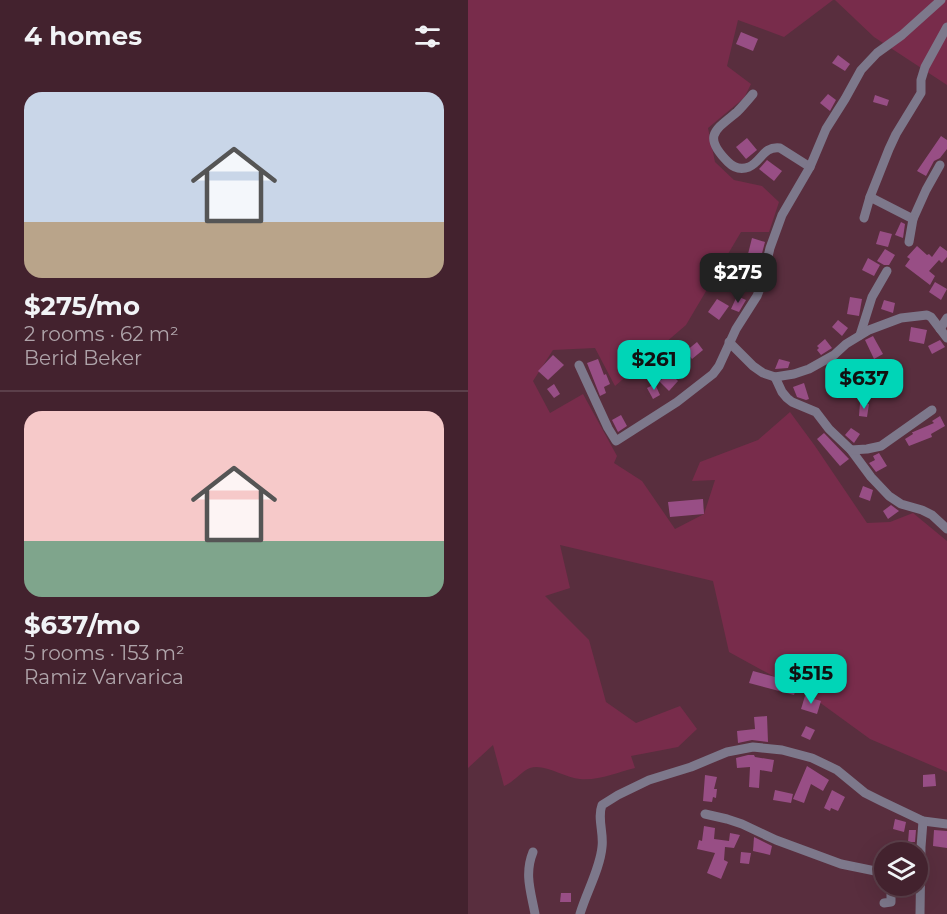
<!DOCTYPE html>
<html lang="en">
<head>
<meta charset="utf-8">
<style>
  :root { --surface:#43222e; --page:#4d2f3a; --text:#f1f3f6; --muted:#afa4aa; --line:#5b3f4a; --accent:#00d5b7 }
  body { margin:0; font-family:Montserrat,sans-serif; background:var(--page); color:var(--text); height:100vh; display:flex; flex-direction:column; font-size:22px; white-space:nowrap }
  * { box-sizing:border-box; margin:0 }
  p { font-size:20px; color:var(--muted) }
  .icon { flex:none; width:33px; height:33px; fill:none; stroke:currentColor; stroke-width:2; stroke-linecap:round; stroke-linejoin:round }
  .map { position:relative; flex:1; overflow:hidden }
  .panel { display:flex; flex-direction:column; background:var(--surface); width:468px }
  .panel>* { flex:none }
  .controls { position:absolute; left:406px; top:842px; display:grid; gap:12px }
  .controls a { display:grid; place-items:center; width:54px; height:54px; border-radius:50%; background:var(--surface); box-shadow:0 6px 24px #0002,0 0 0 2px var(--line); font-size:30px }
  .price { position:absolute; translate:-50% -51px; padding:0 14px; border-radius:12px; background:var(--accent); color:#111; font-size:20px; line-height:39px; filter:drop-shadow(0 2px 3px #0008) }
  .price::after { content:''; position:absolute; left:50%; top:36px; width:18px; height:14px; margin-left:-9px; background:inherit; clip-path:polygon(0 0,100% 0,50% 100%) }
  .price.selected { background:#222; color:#fff }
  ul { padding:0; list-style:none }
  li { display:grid; align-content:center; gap:12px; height:318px; padding:0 24px }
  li+li { border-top:2px solid var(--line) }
  li span { display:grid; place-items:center; height:186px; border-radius:18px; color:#555 }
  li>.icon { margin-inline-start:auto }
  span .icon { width:108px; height:108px; fill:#fffc; stroke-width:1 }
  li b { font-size:26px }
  h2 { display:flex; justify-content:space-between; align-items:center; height:72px; padding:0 24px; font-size:26px }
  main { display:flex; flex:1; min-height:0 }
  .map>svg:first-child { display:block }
</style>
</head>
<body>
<main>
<section class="panel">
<h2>4 homes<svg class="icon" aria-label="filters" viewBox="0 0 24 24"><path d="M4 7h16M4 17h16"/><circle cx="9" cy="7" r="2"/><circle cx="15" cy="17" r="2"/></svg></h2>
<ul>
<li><span style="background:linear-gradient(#c9d6e8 70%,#b9a48a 0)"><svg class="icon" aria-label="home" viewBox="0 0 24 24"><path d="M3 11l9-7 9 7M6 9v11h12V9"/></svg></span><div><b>$275/mo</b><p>2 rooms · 62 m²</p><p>Berid Beker</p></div></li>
<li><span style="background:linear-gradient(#f6c9c9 70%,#7fa58c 0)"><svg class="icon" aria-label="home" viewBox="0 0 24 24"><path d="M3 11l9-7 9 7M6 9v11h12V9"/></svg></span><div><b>$637/mo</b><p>5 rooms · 153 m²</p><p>Ramiz Varvarica</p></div></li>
</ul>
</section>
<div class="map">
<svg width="479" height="914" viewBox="0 0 479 914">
  <rect width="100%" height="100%" fill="#592e3e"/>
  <g fill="#782c4b">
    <path d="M0,0H365L316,37L270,20L259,66L283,84L276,98L240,128L247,162L266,180L294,186L311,202L301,232H273L218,325L147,386L127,348L85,350L65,381L82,413L115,394L149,456L146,463L174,481L207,529L236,514L247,480L224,481L232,462L290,440L322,412L347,446L399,523L422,522L445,513L479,541V772L402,739L347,699L261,652L245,581L92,545L102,588L77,596L121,640L138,702L168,723L212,706L229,729L210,747L163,756L167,768C150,772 130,781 112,779C97,778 76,763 62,768C55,770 46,782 36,786L25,745L0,768Z"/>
    <path d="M367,0H479V85L406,37Z"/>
  </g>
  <g fill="#984e85">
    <path d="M273,32L290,39L285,51L268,44Z"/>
    <path d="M370,55L382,64L377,71L364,63Z"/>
    <path d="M360,94L368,100L362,111L352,103Z"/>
    <path d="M407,95L421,100L419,106L405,102Z"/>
    <path d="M473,136L479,140V149L472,158L466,161L458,176L449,171Z"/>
    <path d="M279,138L289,150L278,159L268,147Z"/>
    <path d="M299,160L314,171L306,181L291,169Z"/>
    <path d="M433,222L437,224L435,238L427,235Z"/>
    <path d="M412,231L424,234L420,247L408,244Z"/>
    <path d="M284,238L297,242L288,276L277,272L282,258H279Z"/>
    <path d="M449,246L459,255L461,254L464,257L472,246L479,251V257L474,263L471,260L461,271L467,276L462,285L437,266L442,259L439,257Z"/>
    <path d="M417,249L427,255L421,265H416L409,261Z"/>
    <path d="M400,258L412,265L406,276L394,270Z"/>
    <path d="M467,282L479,289L473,300L461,292Z"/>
    <path d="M269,296L278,300L271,312L263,309Z"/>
    <path d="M382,297L394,299L391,316L379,314Z"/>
    <path d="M249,299L261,306L251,320L240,312Z"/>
    <path d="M416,300L427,303L425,313L413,309Z"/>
    <path d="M370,320L380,328L374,336L364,327Z"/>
    <path d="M443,327L459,330L456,344L441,341Z"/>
    <path d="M405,336L415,354L406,359L397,340Z"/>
    <path d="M357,339L364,348L353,355L349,350L351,348L349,346Z"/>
    <path d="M472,340L477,347L464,354L460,346Z"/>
    <path d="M229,342L235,350L224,359L218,351Z"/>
    <path d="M85,355L96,365L80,380L70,371Z"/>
    <path d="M130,359L136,375L138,374L142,384L136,387L138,393L132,396L119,363Z"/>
    <path d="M311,359L322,362L320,368L307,369Z"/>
    <path d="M203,374L210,381L201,391L191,381Z"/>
    <path d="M336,383L341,399L338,400L329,397L325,387Z"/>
    <path d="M86,384L92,394L86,398L79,389Z"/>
    <path d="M187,384L192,395L185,399L179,388Z"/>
    <path d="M392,403L401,404L399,417L391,416Z"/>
    <path d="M153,415L159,426L150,432L144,420Z"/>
    <path d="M472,416L477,426L463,434L464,437L441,446L437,439L445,434L444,432H445L466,423L464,421Z"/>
    <path d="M383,428L392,434L386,443L377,435Z"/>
    <path d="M356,433L381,459L372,466L349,439Z"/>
    <path d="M411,453L419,466L408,472L401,463L407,460L405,456Z"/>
    <path d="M395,486L405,490L402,501L391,497Z"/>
    <path d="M235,499L236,514L202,517L200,502Z"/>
    <path d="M423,505L431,511L420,519L415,511Z"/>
    <path d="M285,671L330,683L326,695L281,683Z"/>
    <path d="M337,696L353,701L349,714L333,709Z"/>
    <path d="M299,716L300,742L284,740L270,743L269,731L287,729L286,717Z"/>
    <path d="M338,726L347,730L342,740L333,736Z"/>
    <path d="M280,755H286L287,757L306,760L304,772L292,770L291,788L281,787L282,767L269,768L268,758Z"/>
    <path d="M339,766L361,780L355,791L343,784L336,803L325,799Z"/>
    <path d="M467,774L468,786L455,787V775Z"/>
    <path d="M237,775L249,777L246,789H249L248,798L245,797L244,802L235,801Z"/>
    <path d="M307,790L325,794L323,803L305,800Z"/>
    <path d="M364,790L377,797L370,811L363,808L362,811L356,808Z"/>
    <path d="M427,819L438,822L436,832L425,829Z"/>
    <path d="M236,826L247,828L246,839L261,841L262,833L272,835L266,848L257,847L256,860L260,862L253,879L239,873L247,853L229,849L231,840L234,841Z"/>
    <path d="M441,830H448L447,842H440Z"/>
    <path d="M466,830L479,831V848L465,846Z"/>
    <path d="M286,837L304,846L302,855L285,851Z"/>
    <path d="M273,852L283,853L281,864L272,863Z"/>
    <path d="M93,893H103V902H92Z"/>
  </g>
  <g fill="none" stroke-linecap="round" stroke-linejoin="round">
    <g stroke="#7d788b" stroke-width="9">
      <path d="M285,94C280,100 275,106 269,112C247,130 234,136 260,162C266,168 273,170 281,167C294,161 295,146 312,148L342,167"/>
      <path d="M402,197L445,219L458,190L472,165"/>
      <path d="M396,218L402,197L421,149L428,134L453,93V80L457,67L479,27"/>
      <path d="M441,242L445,219"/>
      <path d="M472,329L479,318"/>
      <path d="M392,335L404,297L419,271"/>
      <path d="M261,342L285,366L295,373L307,377L326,374L341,369L366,355L378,344L401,330L433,318L459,315L463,317L479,338"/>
      <path d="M111,365L140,428L148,441L209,402L245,374L251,366L268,329L289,296L293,286L302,248L314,215L342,167L358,129L377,99L393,70L409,53L434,35L473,0"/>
      <path d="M307,377L314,392L319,398L324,402L348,412L361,429L383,450L403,477L421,496L433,504L454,510L464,515L479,529"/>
      <path d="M383,450L399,449L413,446L464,410"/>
      <path d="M237,814L259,819L274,824L308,840L373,864L417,873"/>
      <path d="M65,852C56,874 63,892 67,914"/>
      <path d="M416,903L423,902V885"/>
      <path d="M112,914C118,893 132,869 134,847C136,833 129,818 134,805L150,795L181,780L223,767L259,752L285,747L314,750L344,758L369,770L397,793L413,801L455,821L479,824"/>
      <path d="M452,914L453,847L455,821"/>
    </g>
  </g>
</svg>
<div class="controls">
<a><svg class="icon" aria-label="layers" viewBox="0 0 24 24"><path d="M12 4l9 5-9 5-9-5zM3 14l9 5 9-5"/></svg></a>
</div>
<b class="price selected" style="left:270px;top:304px">$275</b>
<b class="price" style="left:186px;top:391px">$261</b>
<b class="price" style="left:396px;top:410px">$637</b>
<b class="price" style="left:343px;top:705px">$515</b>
</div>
</main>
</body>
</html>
